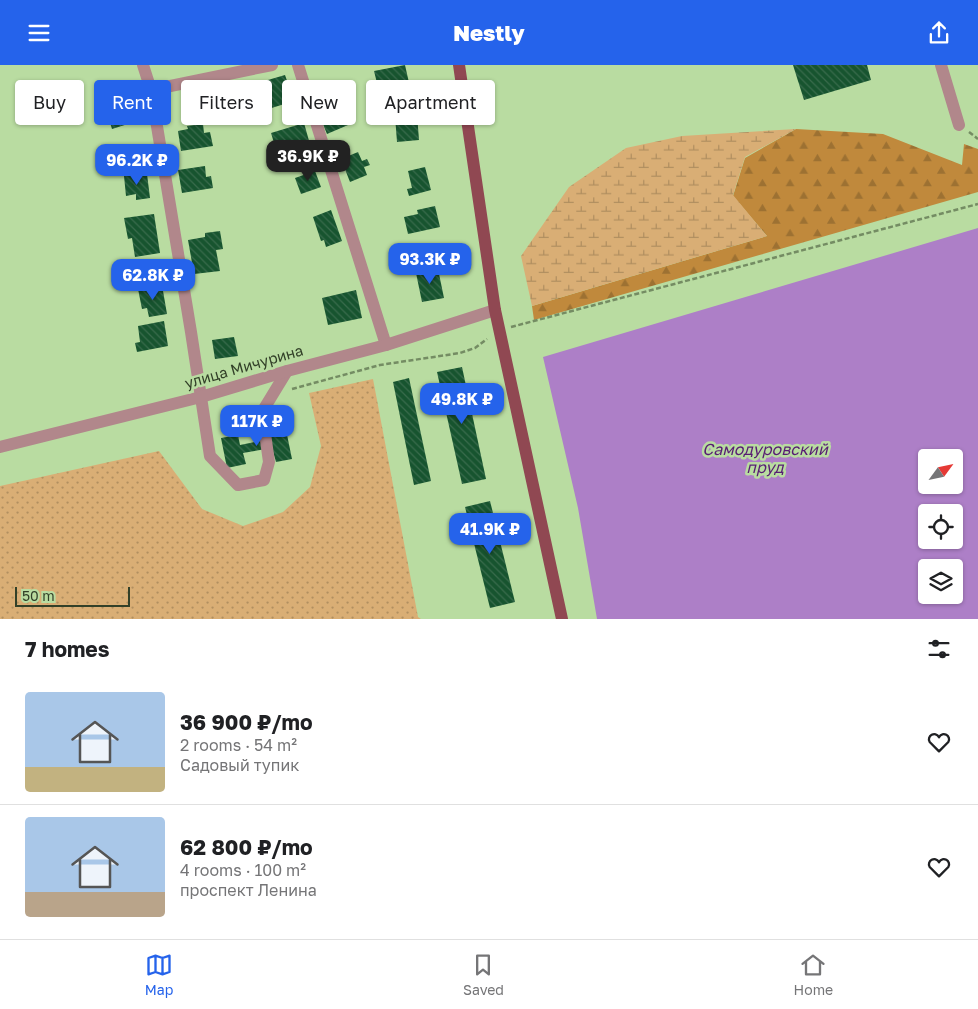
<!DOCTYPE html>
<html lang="en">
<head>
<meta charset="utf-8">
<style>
  :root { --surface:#fff; --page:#f6f6f6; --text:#202124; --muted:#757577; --line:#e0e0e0; --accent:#2563eb }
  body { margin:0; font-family:"Golos Text",sans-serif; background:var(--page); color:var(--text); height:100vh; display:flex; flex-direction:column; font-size:19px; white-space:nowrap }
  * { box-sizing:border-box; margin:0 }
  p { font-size:16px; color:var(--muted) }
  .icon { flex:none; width:28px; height:28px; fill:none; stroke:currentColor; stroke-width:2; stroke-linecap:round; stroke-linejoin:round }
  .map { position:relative; height:554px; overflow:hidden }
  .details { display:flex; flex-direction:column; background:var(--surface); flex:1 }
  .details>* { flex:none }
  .top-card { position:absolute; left:15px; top:15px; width:500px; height:45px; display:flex; gap:10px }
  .needle { width:32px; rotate:57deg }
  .controls { position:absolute; left:918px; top:384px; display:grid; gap:10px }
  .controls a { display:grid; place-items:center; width:45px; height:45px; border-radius:5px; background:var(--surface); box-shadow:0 1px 4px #0004; font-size:25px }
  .scale { position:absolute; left:15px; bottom:12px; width:115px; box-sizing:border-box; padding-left:5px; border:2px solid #324028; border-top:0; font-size:14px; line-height:18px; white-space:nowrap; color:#324028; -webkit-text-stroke:4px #b9dca1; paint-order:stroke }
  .price { position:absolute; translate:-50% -42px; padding:0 11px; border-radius:10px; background:var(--accent); color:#fff; font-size:16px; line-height:32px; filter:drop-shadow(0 1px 2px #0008) }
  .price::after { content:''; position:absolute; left:50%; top:30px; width:15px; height:11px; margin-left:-8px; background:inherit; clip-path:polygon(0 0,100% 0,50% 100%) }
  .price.current { background:#222; color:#fff }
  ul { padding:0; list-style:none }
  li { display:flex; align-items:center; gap:15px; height:125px; padding:0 25px }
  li+li { border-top:1px solid var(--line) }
  li span { display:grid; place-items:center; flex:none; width:140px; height:100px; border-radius:5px; color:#555 }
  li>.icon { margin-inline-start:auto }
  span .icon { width:60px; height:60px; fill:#fffc; stroke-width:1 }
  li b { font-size:21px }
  h2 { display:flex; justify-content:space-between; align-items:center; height:60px; padding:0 25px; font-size:21px }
  .tag { padding:0 18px; border-radius:5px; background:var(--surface); box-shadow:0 1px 4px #0004; font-size:18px; line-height:45px }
  .tag.current { background:var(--accent); color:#fff }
  header { display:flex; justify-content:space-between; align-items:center; height:65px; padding:0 25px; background:var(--accent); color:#fff; font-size:22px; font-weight:800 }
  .tabs { display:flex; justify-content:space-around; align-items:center; height:70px; border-top:1px solid var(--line); background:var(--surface); font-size:14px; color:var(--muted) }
  .tabs a { display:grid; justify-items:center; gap:2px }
  .tabs .current { color:var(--accent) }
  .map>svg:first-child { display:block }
</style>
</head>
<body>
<header><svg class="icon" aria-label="menu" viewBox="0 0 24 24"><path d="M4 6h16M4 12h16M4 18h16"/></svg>Nestly<svg class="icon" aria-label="share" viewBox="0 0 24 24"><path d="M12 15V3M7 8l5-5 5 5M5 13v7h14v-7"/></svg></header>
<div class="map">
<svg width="978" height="554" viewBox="0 0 978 554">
  <defs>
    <pattern id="grass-dots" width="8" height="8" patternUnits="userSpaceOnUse" patternTransform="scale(1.25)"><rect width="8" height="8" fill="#d9ae75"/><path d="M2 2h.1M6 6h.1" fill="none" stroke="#b18f60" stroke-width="1.8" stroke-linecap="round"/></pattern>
    <pattern id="forest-firs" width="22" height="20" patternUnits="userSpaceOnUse" patternTransform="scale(1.25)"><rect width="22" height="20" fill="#c0893c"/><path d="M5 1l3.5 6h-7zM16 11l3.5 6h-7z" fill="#9d7132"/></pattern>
    <pattern id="wetland-marsh" width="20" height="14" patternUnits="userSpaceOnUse" patternTransform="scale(1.25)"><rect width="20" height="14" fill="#d9ae75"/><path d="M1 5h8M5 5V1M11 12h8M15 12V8" fill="none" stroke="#b18f60"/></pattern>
    <pattern id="building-back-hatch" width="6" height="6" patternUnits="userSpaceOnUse" patternTransform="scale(1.25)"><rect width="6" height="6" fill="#17542f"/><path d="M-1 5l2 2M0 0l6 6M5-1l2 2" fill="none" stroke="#396b4c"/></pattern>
  </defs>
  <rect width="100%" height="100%" fill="#b9dca1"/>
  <path fill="url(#grass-dots)" d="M373,314L418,552L421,554H0V421L159,386L202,444L243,461L283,447L310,422L321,381L309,328Z"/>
  <path fill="url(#forest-firs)" d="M796,64L883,69L962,100L964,79L978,84V127L534,255L532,241L767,171L733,131L745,93Z"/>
  <path fill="url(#wetland-marsh)" d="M796,64L745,92L733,130L767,171L532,241L521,191L569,122L626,83L682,71Z"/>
  <path fill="#ad7fc7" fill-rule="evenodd" d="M978,163V554H597L578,443L543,292ZM926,392H954V420H926ZM926,448H954V475H926ZM926,502H954V530H926Z"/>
  <g fill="url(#building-back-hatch)">
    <path d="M405,0L412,31L390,36L386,16L377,18L374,6Z"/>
    <path d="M793,0H867L871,15L804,35Z"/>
    <path d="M285,10L294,36L262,46L257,29L265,27L261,17Z"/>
    <path d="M119,19L131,58L112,64L100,25Z"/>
    <path d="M194,26L197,44L190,45L191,52L185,53L182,37H186L184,28Z"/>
    <path d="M332,33L340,53L344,51L348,60L327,69L315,40Z"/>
    <path d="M417,49L419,75L397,77L395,51Z"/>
    <path d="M304,58L313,90L298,94L295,85L278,91L271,68Z"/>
    <path d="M203,59L204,68L210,67L213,81L181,86L178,66L188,64L187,61Z"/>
    <path d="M138,80L143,99L118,106L113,87Z"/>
    <path d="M358,87L362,96L367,94L370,100L364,102L367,110L350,117L341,94Z"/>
    <path d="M205,101L206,112L211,111L213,123L182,128L178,105Z"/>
    <path d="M425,102L431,125L409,131L407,124L412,123L408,106Z"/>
    <path d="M315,106L321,122L301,129L295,113Z"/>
    <path d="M147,109L150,133L136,135V129L126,131L124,111Z"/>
    <path d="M435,141L440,162L408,169L404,152L418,149L417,145Z"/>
    <path d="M331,145L342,176L326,182L324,175L321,176L313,152Z"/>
    <path d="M154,149L160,188L135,192L132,173L128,174L124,153Z"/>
    <path d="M220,166L223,184L216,185L220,206L194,209L188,175L205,172V168Z"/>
    <path d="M438,204L444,233L422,237L416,208Z"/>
    <path d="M162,220L167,249L149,252L147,243L142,244L138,224Z"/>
    <path d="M356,225L362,253L328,260L322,233Z"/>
    <path d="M164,256L168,281L137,287L135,278L140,277L138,261Z"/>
    <path d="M234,272L238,291L215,294L212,275Z"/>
    <path d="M462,302L486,414L462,419L437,307Z"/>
    <path d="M409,313L431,416L414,420L393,317Z"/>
    <path d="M285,360L292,394L276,397L272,383L243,388L246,399L227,403L221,373L238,370L240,380L270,374L269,363Z"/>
    <path d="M490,436L515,537L490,543L465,442Z"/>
  </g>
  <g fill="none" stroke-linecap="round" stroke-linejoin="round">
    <g stroke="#748c63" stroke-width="2.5" stroke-dasharray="5 2.5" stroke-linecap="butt">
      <path d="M969,67L978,74"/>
      <path d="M511,262L978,139"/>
      <path d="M292,324L380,300L460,288L475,283L487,274"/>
    </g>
    <g stroke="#b1878b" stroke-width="12">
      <path d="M143,0L151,25L191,267L210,391L238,420L264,415L269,397L262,347L287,306"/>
      <path d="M298,0L386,280"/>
      <path d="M941,0L959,60"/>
      <path d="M151,25L272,0"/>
      <path d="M0,382L201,332L287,306L386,280L495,245"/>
    </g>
    <path stroke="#904852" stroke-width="12" d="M459,0L495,245L562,554"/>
  </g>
  <g text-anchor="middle" stroke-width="5" stroke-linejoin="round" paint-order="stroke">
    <g font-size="15" fill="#324028" stroke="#b9dca1">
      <text transform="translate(244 302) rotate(-16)" y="5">улица Мичурина</text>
    </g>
    <g font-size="16" font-style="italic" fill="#571c73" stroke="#b9dca1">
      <text x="765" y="390">Самодуровский<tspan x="765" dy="18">пруд</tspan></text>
    </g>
  </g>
</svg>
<div class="controls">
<a><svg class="needle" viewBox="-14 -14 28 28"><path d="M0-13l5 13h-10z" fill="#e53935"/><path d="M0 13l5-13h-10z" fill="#757577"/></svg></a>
<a><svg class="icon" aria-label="locate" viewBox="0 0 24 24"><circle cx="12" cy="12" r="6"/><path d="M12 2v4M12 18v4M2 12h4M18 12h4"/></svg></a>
<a><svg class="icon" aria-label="layers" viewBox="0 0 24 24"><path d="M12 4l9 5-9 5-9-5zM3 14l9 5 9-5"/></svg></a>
</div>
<div class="scale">50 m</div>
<b class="price current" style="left:308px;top:117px">36.9K ₽</b>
<b class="price" style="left:137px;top:121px">96.2K ₽</b>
<b class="price" style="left:430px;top:220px">93.3K ₽</b>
<b class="price" style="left:153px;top:236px">62.8K ₽</b>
<b class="price" style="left:462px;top:360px">49.8K ₽</b>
<b class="price" style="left:257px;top:382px">117K ₽</b>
<b class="price" style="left:490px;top:490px">41.9K ₽</b>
<div class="top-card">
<a class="tag">Buy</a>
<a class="tag current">Rent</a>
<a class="tag">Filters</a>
<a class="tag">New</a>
<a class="tag">Apartment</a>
</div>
</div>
<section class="details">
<h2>7 homes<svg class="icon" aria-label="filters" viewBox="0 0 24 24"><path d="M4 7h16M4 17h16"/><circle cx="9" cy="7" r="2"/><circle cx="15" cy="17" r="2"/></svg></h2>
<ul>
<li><span style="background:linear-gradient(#a9c7e8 75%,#c2b280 0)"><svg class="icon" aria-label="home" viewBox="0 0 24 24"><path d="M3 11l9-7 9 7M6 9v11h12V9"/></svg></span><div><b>36 900 ₽/mo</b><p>2 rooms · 54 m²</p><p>Садовый тупик</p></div><svg class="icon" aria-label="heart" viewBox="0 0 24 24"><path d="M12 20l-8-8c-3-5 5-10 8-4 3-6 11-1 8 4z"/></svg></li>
<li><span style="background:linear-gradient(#a9c7e8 75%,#b9a48a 0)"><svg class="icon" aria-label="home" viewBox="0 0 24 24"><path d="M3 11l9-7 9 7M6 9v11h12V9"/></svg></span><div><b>62 800 ₽/mo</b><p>4 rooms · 100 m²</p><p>проспект Ленина</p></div><svg class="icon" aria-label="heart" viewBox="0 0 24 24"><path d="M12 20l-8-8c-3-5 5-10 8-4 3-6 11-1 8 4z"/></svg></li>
</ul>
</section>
<nav class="tabs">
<a class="current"><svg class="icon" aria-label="map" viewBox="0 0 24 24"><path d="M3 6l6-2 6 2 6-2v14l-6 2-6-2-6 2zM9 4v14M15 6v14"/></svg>Map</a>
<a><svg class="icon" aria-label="saved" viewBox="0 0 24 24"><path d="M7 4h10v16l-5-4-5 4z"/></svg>Saved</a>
<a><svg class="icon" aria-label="home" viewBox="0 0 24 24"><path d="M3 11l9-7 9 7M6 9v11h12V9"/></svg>Home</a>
</nav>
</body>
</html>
